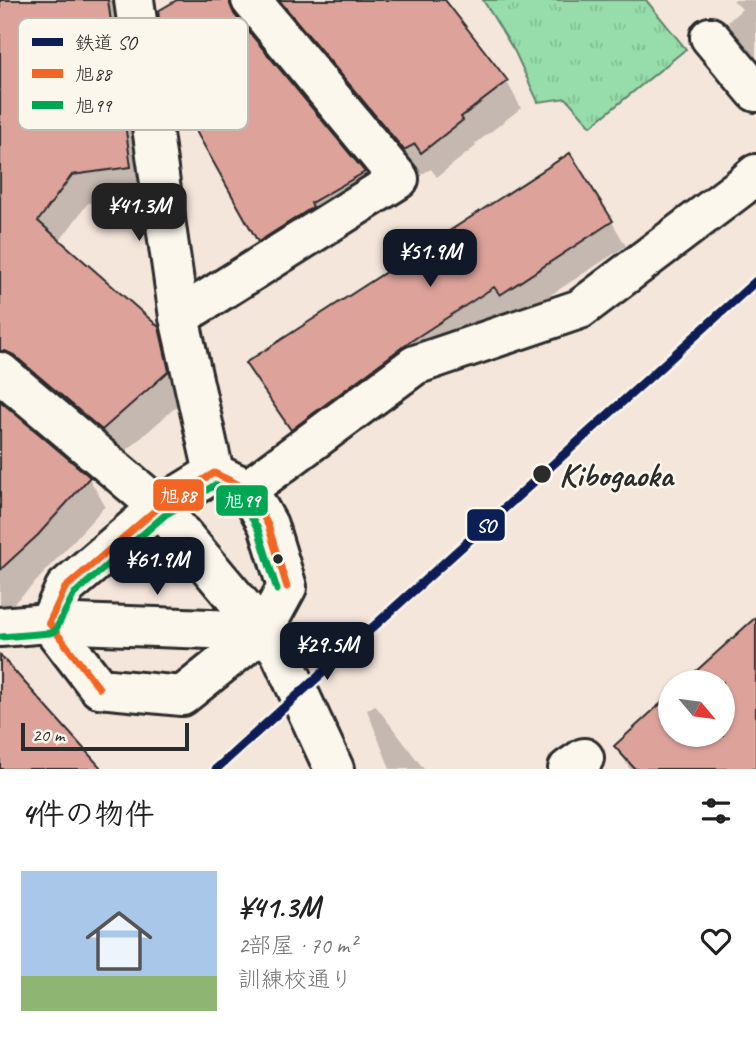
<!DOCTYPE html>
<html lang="ja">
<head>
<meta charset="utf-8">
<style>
  :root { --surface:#fff; --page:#f6f6f6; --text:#222; --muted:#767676; --accent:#111827 }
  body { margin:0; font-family:Caveat,"Klee One",sans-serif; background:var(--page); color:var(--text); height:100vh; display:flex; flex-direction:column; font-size:26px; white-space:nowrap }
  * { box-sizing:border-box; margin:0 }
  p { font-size:23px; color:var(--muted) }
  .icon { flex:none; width:38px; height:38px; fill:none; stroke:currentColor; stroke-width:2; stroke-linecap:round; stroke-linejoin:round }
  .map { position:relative; height:769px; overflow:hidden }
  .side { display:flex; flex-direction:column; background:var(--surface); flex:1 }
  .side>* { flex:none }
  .needle { width:46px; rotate:119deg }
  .buttons { position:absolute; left:658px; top:670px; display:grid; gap:14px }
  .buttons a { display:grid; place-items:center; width:77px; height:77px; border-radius:50%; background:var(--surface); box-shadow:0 2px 5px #0004; font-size:35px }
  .scale { position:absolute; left:21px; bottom:18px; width:168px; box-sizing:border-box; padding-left:7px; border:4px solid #2b2b2b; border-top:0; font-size:19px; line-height:24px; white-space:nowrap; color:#2b2b2b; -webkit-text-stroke:5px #fbf7ec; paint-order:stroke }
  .price { position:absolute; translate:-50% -60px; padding:0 16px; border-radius:14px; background:var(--accent); color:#fff; font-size:23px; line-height:46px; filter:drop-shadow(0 2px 4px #0008) }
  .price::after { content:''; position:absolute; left:50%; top:42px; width:21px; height:16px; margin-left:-10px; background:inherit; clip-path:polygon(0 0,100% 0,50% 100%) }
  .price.current { background:#222; color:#fff }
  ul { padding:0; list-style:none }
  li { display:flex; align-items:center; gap:21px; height:175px; padding:0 21px }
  li span { display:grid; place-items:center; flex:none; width:196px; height:140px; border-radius:0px; color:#555 }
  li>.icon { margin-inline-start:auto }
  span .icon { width:84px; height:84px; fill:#fffc; stroke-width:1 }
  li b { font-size:30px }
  h2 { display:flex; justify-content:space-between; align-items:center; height:84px; padding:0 21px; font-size:30px }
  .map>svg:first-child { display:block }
</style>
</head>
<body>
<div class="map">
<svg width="756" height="769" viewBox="0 0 756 769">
  <defs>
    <pattern id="grass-tufts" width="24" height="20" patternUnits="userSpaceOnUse" patternTransform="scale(1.75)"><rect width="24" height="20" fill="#96ddab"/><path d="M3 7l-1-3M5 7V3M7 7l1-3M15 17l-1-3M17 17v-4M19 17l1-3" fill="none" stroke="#81be93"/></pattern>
  </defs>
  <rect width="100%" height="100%" fill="#f5e6dc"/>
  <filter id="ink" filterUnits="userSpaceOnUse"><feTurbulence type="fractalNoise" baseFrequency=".0143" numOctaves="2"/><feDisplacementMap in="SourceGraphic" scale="14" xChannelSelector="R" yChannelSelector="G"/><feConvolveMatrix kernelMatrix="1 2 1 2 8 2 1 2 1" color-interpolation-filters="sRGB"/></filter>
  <g filter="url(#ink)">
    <path fill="url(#grass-tufts)" stroke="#60846b" stroke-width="2" d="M483,0H646L686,49L591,126L566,98L538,102L515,52Z"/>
    <g fill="#0003">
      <path d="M0,0H120L146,195L88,203L59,242L158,328L174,357L184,400L119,457L0,386Z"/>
      <path d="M180,0H220L364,173L378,199L274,266L169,80Z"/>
      <path d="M295,0H443L507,82L521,108L475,144L476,146L437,177L431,169L420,175L301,32L287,7Z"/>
      <path d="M733,0H756V65L745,53L728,22L742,9Z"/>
      <path d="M612,222L626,246L515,318L510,310L419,369L306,453L262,388L248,364Z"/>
      <path d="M0,403L89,478L105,506L32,586L0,616Z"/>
      <path d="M756,620V769H630L616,746L670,697V735H723V682H686Z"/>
      <path d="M375,705L424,769H390L367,710Z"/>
    </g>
    <g fill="#dda39b" stroke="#2b2b2b" stroke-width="2">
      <path d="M0,0H108L131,167L72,175L38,221L159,327L169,371L102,430L14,355L5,351H0Z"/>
      <path d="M177,0H230V4L234,14L365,172L311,203L313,207L258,242L168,81L158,11Z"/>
      <path d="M279,0H445L508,81L461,117L463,120L421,153L415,144L404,150Z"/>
      <path d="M570,153L613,221L500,295L494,287L405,345L291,430L245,363Z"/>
      <path d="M0,401L90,477L38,535L0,570Z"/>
      <path d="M756,617V769H635L614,746L670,695V735H723V682H684Z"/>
      <path d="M0,655L102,769H0Z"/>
    </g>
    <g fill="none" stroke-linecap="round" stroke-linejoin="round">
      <g stroke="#2b2b2b" stroke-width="44">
        <g id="minor">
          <path d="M134,0L179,317L214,473"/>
          <path d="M710,37L756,92"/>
          <path d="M179,317L399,179L251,0"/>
          <path d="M0,372L159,507L279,650L334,769"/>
          <path d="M214,473L248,489L268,525L287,587L263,631L182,696L99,688L49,623L65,588L159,507Z"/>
          <path d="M248,489L415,365L580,309L741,187L756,174"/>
          <path d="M0,627L49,623L263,631"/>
          <path d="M568,769L584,758"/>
        </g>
      </g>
      <use href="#minor" stroke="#fbf7ec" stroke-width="38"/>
      <g stroke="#fbf7ec" stroke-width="12">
        <g id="bus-1">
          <path d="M49,623L65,588L159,507L214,473L248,489L268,525L287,587"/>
          <path d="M49,623L99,688"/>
        </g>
      </g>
      <g stroke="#fbf7ec" stroke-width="12">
        <path id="bus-2" d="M1,637L50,633L55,631L74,594L165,515L215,485L240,497L258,529L277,590"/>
      </g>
      <use href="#bus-1" stroke="#f26522" stroke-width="7"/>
      <use href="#bus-2" stroke="#00a651" stroke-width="7"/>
      <g stroke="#fbf7ec" stroke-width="14">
        <path id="rail-1" d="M216,769L756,281"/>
      </g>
      <use href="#rail-1" stroke="#0c1e56" stroke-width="9"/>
    </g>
  </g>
  <g fill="#2b2b2b" stroke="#fbf7ec" stroke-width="2.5">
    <circle cx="542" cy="474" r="10"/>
    <circle cx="278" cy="559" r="6"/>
  </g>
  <g text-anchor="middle" stroke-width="5" stroke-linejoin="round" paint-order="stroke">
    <g font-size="33" font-weight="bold" fill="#2b2b2b" stroke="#fbf7ec" text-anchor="start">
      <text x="559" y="486">Kibogaoka</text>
    </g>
  </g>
  <rect x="18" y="18" width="230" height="112" rx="10" fill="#fbf7ec" stroke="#bdbab2" stroke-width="2"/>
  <rect x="32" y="38" width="31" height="8" fill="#0c1e56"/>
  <rect x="32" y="69" width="31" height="9" fill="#f26522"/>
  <rect x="32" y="101" width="31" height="8" fill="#00a651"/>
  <g font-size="19" fill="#2b2b2b">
    <text x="75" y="49">鉄道 SO</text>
    <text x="75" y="80">旭88</text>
    <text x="75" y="112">旭99</text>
  </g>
  <g stroke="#fbf7ec" stroke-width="2.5">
    <rect x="152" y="478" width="53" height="34" rx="7" fill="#f26522"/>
    <rect x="215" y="484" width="54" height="33" rx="7" fill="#00a651"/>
    <rect x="466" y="508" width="40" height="34" rx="7" fill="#0c1e56"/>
  </g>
  <g font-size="19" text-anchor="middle" font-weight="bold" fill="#fff">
    <text x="178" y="502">旭88</text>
    <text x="242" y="507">旭99</text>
    <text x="486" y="532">SO</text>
  </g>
</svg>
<div class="buttons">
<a><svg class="needle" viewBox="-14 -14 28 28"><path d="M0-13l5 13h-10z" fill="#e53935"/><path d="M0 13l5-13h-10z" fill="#767676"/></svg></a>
</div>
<div class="scale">20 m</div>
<b class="price current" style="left:139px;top:243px">¥41.3M</b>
<b class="price" style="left:430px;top:289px">¥51.9M</b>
<b class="price" style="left:157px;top:597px">¥61.9M</b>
<b class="price" style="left:327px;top:682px">¥29.5M</b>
</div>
<section class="side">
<h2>4件の物件<svg class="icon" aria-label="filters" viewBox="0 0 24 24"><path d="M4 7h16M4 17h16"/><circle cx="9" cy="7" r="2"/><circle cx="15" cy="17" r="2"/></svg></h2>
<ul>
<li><span style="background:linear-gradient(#a9c7e8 75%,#8fb573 0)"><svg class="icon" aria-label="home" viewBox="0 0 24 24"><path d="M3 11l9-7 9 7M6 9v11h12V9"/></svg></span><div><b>¥41.3M</b><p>2部屋 · 70 m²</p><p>訓練校通り</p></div><svg class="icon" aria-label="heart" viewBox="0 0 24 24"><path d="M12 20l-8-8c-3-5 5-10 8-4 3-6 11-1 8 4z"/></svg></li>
</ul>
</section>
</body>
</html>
